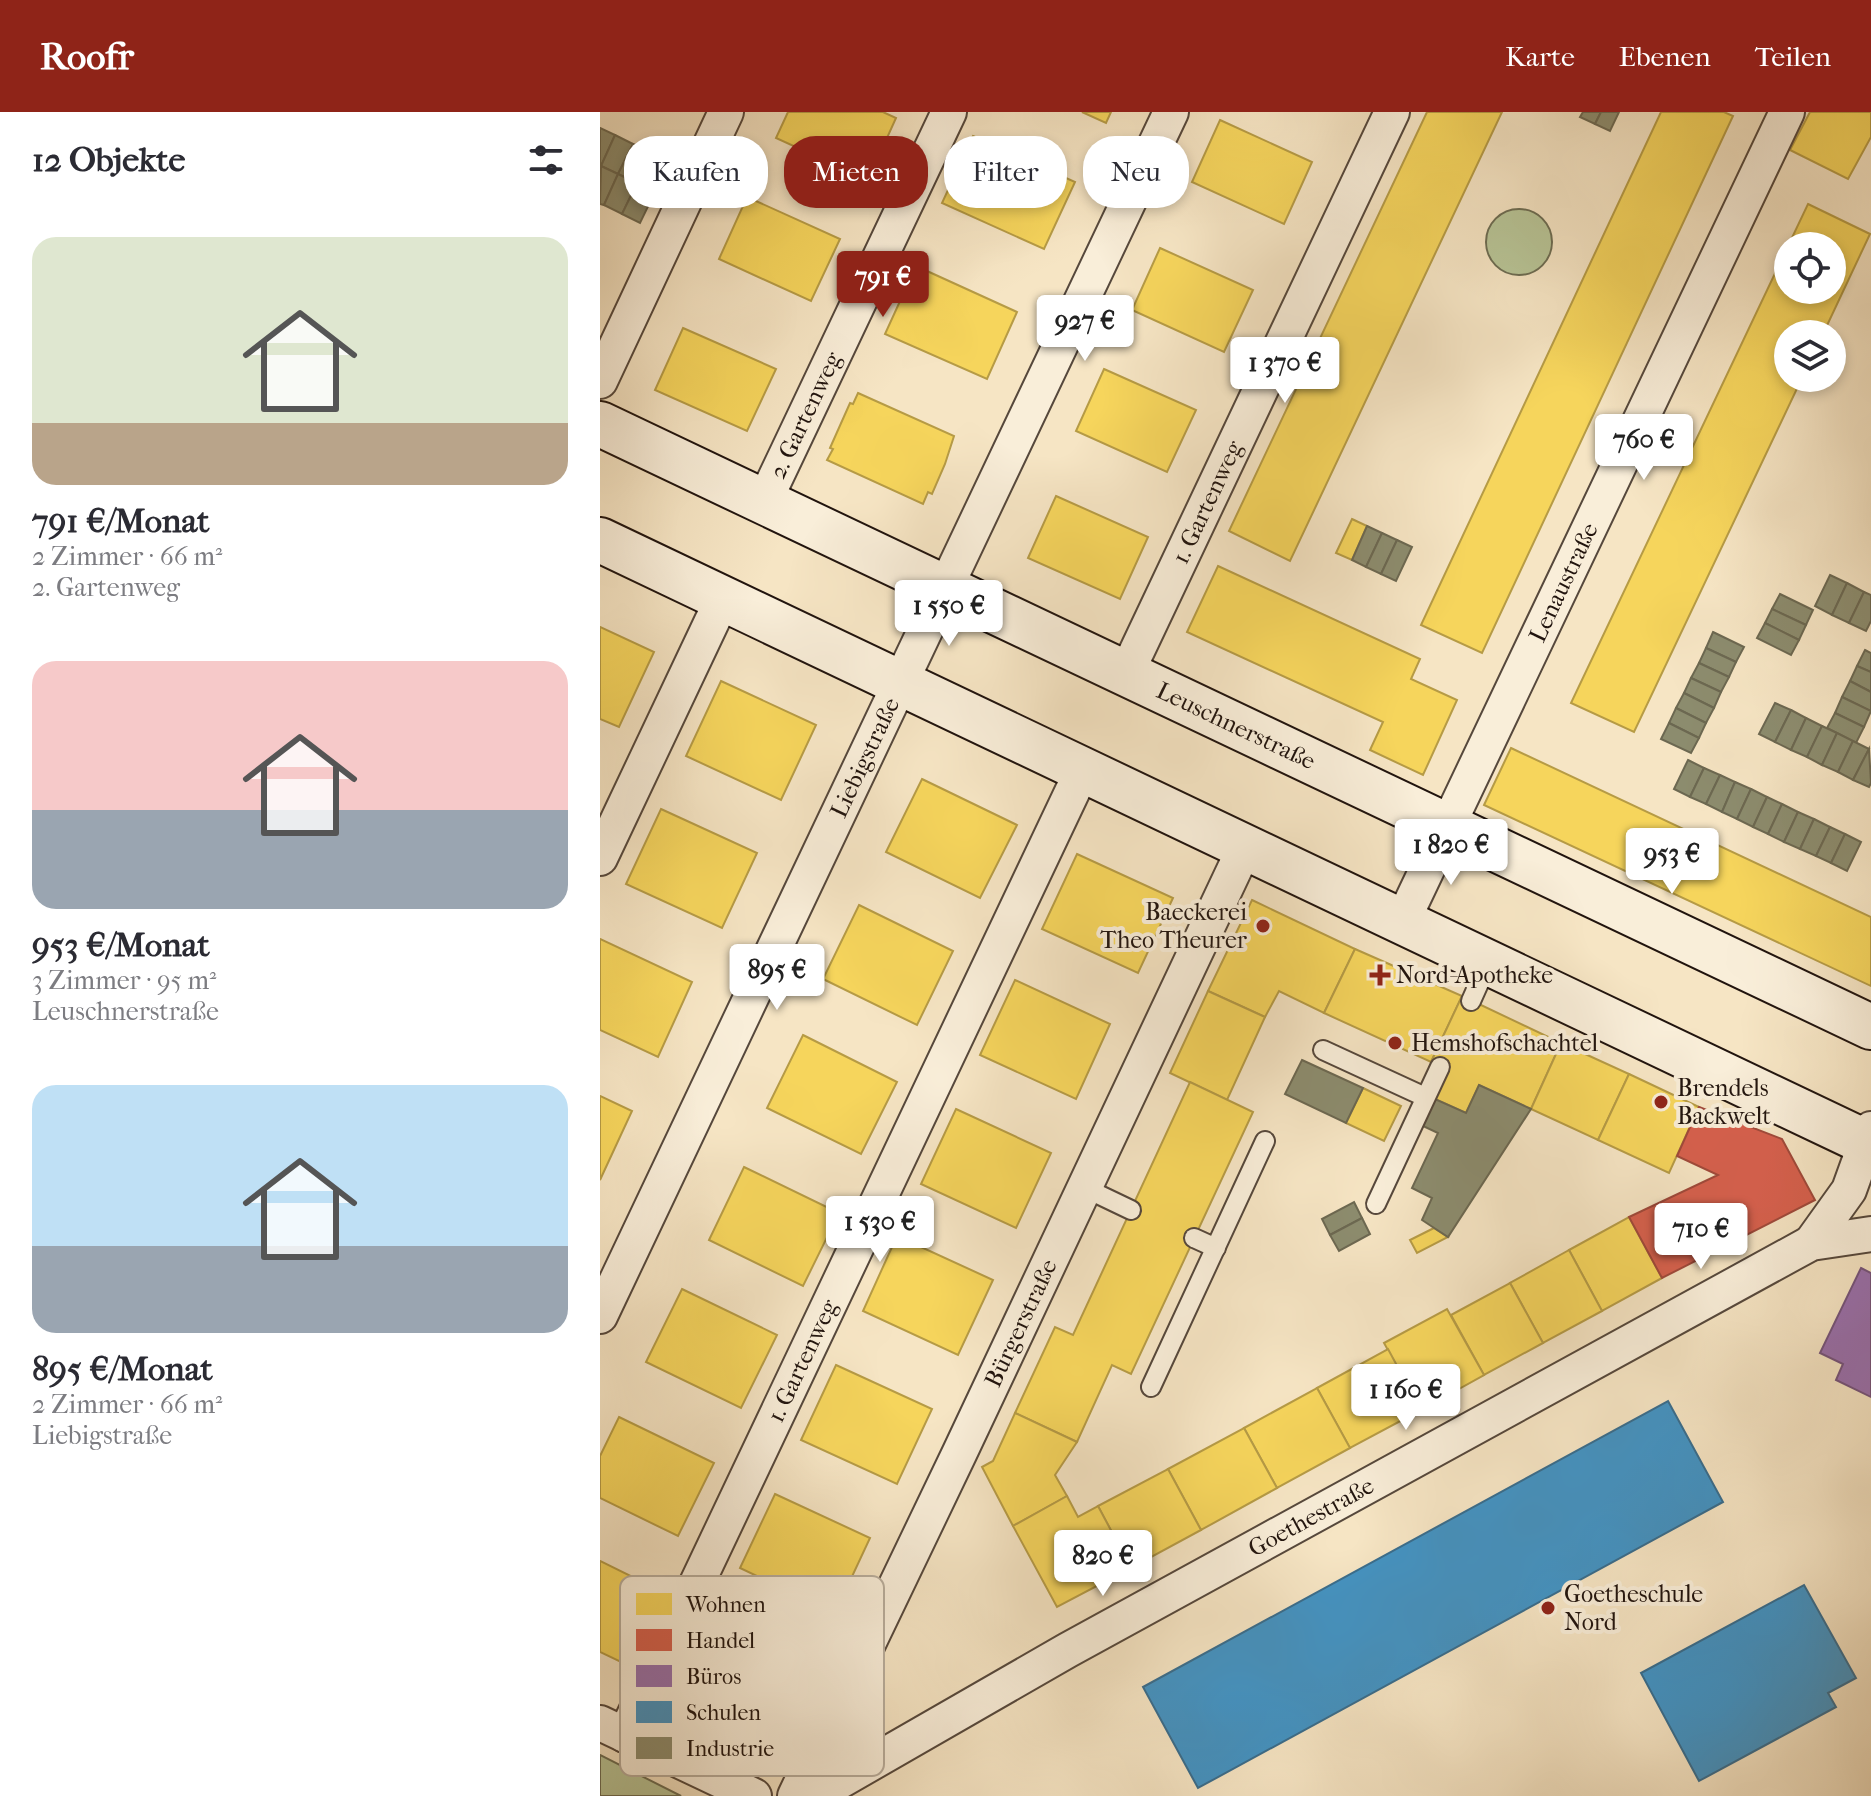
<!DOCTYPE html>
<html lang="de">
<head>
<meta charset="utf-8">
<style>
  :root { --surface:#fff; --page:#f7f7f7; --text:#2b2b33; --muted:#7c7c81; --accent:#8f2418 }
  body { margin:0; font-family:"IM FELL French Canon",serif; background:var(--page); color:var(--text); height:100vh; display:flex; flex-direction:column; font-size:30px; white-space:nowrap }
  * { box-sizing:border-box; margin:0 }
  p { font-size:26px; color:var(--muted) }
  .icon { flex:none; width:44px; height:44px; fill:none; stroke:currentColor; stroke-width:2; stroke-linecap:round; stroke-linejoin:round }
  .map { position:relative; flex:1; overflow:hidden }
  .sheet { display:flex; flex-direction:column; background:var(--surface); width:600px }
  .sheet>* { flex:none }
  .guide { position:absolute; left:24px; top:24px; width:760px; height:72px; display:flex; gap:16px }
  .buttons { position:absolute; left:1174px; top:120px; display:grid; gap:16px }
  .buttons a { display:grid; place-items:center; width:72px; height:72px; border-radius:50%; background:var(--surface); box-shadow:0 4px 12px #0003; font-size:40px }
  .price { position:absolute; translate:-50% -68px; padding:0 18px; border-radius:8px; background:#fff; color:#222; font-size:26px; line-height:52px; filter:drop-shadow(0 2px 4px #0008) }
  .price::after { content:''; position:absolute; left:50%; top:48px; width:24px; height:18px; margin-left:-12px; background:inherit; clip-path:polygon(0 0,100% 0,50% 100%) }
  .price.current { background:var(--accent); color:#fff }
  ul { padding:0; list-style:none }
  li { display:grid; align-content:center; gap:16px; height:424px; padding:0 32px }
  li span { display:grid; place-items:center; height:248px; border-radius:24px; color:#555 }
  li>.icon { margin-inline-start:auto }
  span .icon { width:144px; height:144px; fill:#fffc; stroke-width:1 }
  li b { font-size:34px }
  h2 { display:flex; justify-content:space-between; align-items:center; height:96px; padding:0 32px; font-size:34px }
  .pill { padding:0 28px; border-radius:32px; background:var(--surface); box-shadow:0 4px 12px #0003; font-size:28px; line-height:72px }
  .pill.current { background:var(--accent); color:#fff }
  header { display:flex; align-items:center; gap:48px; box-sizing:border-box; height:112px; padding:0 40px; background:var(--accent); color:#fff }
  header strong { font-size:38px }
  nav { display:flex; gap:44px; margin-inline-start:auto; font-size:28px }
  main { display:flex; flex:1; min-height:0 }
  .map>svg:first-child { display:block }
</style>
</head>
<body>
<header>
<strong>Roofr</strong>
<nav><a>Karte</a><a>Ebenen</a><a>Teilen</a></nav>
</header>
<main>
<section class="sheet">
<h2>12 Objekte<svg class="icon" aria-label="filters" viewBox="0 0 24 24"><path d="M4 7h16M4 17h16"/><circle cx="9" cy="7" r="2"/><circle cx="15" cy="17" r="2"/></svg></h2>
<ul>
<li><span style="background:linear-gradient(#dfe7d0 75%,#b9a48a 0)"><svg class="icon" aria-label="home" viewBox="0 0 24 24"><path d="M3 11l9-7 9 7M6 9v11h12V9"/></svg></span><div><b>791 €/Monat</b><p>2 Zimmer · 66 m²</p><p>2. Gartenweg</p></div></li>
<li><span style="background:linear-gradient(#f6c9c9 60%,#9aa5b1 0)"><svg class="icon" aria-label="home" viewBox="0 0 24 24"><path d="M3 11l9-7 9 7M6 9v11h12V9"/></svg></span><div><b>953 €/Monat</b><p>3 Zimmer · 95 m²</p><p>Leuschnerstraße</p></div></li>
<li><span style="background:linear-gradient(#bfe0f5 65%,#9aa5b1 0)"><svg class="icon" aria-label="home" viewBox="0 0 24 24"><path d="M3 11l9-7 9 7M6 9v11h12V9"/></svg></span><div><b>895 €/Monat</b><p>2 Zimmer · 66 m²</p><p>Liebigstraße</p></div></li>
</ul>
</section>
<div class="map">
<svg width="1271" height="1684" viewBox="0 0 1271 1684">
  <rect width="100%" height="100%" fill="#f6e5c4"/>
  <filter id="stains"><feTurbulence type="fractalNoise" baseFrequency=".0025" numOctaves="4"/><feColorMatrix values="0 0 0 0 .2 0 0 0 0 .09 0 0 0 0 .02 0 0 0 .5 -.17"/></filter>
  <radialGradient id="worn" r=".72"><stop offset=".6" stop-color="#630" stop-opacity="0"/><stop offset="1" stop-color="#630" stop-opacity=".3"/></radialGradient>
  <g fill="#b8c597" stroke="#6c6c52" stroke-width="2">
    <circle cx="919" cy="130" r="33"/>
    <path d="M0,1643L81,1684H0Z"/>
  </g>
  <g fill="#f6d55c" stroke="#b69b45" stroke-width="2" fill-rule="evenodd">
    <path d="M188,0H283L296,6L268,68L176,26Z"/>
    <path d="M482,0H511L506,11Z"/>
    <path d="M827,0H902L690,449L629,419Z"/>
    <path d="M1061,0H1124L1133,4L882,541L821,513Z"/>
    <path d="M1210,0H1271V25L1248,67L1190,38Z"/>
    <path d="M620,8L712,50L684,112L592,70Z"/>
    <path d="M373,24L475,70L444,137L342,91Z"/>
    <path d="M147,85L240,127L211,189L119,147Z"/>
    <path d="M1208,92L1270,122L1223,222H1188V266H1202L1034,620L971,591ZM1188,134H1232V178H1188Z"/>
    <path d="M560,136L653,178L624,240L532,198Z"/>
    <path d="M316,154L417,200L387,267L285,222Z"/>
    <path d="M83,216L176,257L147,319L55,278Z"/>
    <path d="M504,257L596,298L567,360L476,319Z"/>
    <path d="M258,281L354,324L345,352L332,382L328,380L323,392L227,348L233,337L230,336L250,291L253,292Z"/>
    <path d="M456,384L548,425L520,487L428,446Z"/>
    <path d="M752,407L767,414L752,448L736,441Z"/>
    <path d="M618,454L820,547L811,567L857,588L823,663L770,638L783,610L587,520Z"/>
    <path d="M0,515L54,540L19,615L0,607Z"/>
    <path d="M121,569L216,613L181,688L86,644Z"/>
    <path d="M911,636L1271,805V874L884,693Z"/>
    <path d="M322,667L417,713L380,786L286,740Z"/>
    <path d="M61,697L157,741L122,816L26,772Z"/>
    <path d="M477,742L573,786L538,861L442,817Z"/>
    <path d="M652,788L755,837L724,901L679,879L665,905L608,879Z"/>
    <path d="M259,793L353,839L317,913L223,867Z"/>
    <path d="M0,827L92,870L58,945L0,918Z"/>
    <path d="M755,837L862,884L831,950L724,901Z"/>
    <path d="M415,868L510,912L476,987L380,943Z"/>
    <path d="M608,879L665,905L627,988L570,961Z"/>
    <path d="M862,884L961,931L931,997L879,973L866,1001L835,987L848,959L831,950Z"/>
    <path d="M203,923L297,970L261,1042L167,996Z"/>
    <path d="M961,931L1029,962L998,1028L931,997Z"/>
    <path d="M1029,962L1099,995L1069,1061L998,1028Z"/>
    <path d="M590,970L653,1000L531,1262L512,1253L477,1330L415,1301L455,1215L473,1223Z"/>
    <path d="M763,976L801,994L784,1029L746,1011Z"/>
    <path d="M0,984L32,999L0,1068Z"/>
    <path d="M356,997L451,1041L416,1116L321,1072Z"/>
    <path d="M144,1055L239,1101L203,1174L109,1128Z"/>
    <path d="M1029,1105L1062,1166L1002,1199L969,1138Z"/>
    <path d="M834,1116L848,1125L817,1141L810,1128Z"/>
    <path d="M297,1124L393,1168L358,1243L263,1199Z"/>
    <path d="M969,1138L1002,1199L943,1231L910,1171Z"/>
    <path d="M910,1171L943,1231L884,1263L851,1203Z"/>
    <path d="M82,1177L177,1223L141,1296L46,1250Z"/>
    <path d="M847,1197L884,1263L821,1298L784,1231Z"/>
    <path d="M788,1237L821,1298L750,1336L717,1276Z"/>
    <path d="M236,1253L332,1297L297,1372L201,1328Z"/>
    <path d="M717,1276L750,1336L677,1376L644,1316Z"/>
    <path d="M415,1301L477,1330L455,1363L467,1384L413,1414L382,1355L393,1349Z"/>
    <path d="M19,1305L114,1351L78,1424L0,1386V1344Z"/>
    <path d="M644,1316L677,1376L601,1418L568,1357Z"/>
    <path d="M568,1357L601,1418L531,1456L498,1394Z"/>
    <path d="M175,1382L270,1426L235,1501L140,1456Z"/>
    <path d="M467,1384L478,1405L498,1394L531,1456L457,1495L413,1414Z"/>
    <path d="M0,1449L57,1477L21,1550L0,1540Z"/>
  </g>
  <path fill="#d6604d" stroke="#a0493a" stroke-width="2" d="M1099,995L1182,1027L1215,1088L1062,1166L1029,1105L1118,1063L1077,1044Z"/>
  <path fill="#9970ab" stroke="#75547c" stroke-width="2" d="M1261,1156L1271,1161V1285L1236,1268L1243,1252L1220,1241Z"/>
  <g fill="#4393c3" stroke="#396d8d" stroke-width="2">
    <path d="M1068,1289L1123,1390L598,1676L543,1575Z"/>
    <path d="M1204,1473L1256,1566L1228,1581L1236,1595L1099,1669L1041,1561Z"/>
  </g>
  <g fill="#8c8c6e" stroke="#6c6851" stroke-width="2">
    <path d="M983,0H1001L995,12L980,5Z"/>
    <path d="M1001,0H1019L1010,19L995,12Z"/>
    <path d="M0,16L15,23L1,54H0Z"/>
    <path d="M15,23L33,32L18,62L1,54Z"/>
    <path d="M33,32L52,40L37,71L18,62Z"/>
    <path d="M52,40L70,49L55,80L37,71Z"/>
    <path d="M1,54L18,62L4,93L0,92Z"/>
    <path d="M18,62L37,71L22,102L4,93Z"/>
    <path d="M37,71L55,80L40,111L22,102Z"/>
    <path d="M767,414L782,421L766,455L752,448Z"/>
    <path d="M782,421L797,428L781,462L766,455Z"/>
    <path d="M797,428L812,435L796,469L781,462Z"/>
    <path d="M1230,463L1247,471L1232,503L1215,494Z"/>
    <path d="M1247,471L1264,480L1249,511L1232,503Z"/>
    <path d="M1264,480L1271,483V509L1266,519L1249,511Z"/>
    <path d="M1180,482L1213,498L1206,513L1172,497Z"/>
    <path d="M1172,497L1206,513L1199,528L1165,511Z"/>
    <path d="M1165,511L1199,528L1191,543L1157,526Z"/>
    <path d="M1113,520L1144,535L1136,550L1106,536Z"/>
    <path d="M1106,536L1136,550L1129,565L1099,551Z"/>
    <path d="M1265,538L1271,541V560L1257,554Z"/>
    <path d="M1099,551L1129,565L1121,580L1091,566Z"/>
    <path d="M1257,554L1271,560V580L1250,569Z"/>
    <path d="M1091,566L1121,580L1114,596L1084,581Z"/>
    <path d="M1250,569L1271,580V599L1242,585Z"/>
    <path d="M1084,581L1114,596L1106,611L1076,596Z"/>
    <path d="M1242,585L1271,599L1264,615L1235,601Z"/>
    <path d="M1175,591L1191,598L1175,630L1159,622Z"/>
    <path d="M1076,596L1106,611L1099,626L1069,611Z"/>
    <path d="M1191,598L1206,606L1191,638L1175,630Z"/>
    <path d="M1235,601L1264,615L1256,631L1227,616Z"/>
    <path d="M1206,606L1222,614L1207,645L1191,638Z"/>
    <path d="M1069,611L1099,626L1091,641L1061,627Z"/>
    <path d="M1222,614L1237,621L1222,653L1207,645Z"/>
    <path d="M1237,621L1253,629L1238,660L1222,653Z"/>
    <path d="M1253,629L1269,637L1253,668L1238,660Z"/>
    <path d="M1269,637L1271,671L1269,675L1253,668Z"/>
    <path d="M1088,648L1104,656L1090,685L1074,677Z"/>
    <path d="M1104,656L1120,663L1106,692L1090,685Z"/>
    <path d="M1120,663L1135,670L1122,700L1106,692Z"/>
    <path d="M1135,670L1151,677L1137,707L1122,700Z"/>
    <path d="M1151,677L1167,685L1153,715L1137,707Z"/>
    <path d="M1167,685L1182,692L1168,722L1153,715Z"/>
    <path d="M1182,692L1198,700L1184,730L1168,722Z"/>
    <path d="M1198,700L1214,707L1200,737L1184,730Z"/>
    <path d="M1214,707L1230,715L1216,744L1200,737Z"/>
    <path d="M1230,715L1245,722L1231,751L1216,744Z"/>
    <path d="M1245,722L1261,730L1247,759L1231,751Z"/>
    <path d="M702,948L763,976L746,1011L685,982Z"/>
    <path d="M879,973L931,997L848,1125L822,1108L832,1086L812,1076L838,1021L823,1014L835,987L866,1001Z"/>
    <path d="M754,1090L762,1106L730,1123L722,1107Z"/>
    <path d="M762,1106L770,1122L739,1139L730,1123Z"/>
  </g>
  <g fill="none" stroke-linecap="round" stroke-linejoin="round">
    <g stroke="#56483c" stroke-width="22">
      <g id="lane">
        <path d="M871,889L888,851"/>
        <path d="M723,938L825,985"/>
        <path d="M485,1076L531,1098"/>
        <path d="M776,1092L840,955"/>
        <path d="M594,1126L616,1136"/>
        <path d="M551,1275L665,1029"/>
      </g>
    </g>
    <g stroke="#56483c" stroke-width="38">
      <g id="street">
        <path d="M0,269L126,0"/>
        <path id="s1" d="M164,390L349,0"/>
        <path id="s2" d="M526,562L792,0"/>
        <path d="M0,746L123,486"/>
        <path id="s3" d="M802,810L1187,0"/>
        <path d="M1211,1131L1249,1078L1271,1017"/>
        <path id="s4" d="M0,1204L571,0"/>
        <path d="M0,1611L154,1684"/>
        <path id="s5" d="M25,1623L483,657"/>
        <path id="s6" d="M195,1684L360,1340L645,735"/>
        <path id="s7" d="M214,1684L468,1538L1211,1131L1271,1122"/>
      </g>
    </g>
    <g stroke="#21140e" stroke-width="48">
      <g id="secondary">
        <path id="s8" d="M0,312L1271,915"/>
        <path d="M0,428L1265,1030L1271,1035"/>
      </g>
    </g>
    <use href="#lane" stroke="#f9eed9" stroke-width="18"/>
    <use href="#street" stroke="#f9eed9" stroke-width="34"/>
    <use href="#secondary" stroke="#f9eed9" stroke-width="44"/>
  </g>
  <g fill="#8f2418" stroke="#f9eed9" stroke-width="3">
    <circle cx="663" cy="814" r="8"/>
    <path d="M776 851h8v8h8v8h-8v8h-8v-8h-8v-8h8z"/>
    <circle cx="795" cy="931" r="8"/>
    <circle cx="1061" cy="990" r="8"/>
    <circle cx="948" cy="1496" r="8"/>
  </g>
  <g text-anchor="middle" stroke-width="8" stroke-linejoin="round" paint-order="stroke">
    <g font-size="24" fill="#21140e" stroke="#f9eed9">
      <text dy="8" stroke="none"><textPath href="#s1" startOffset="96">2. Gartenweg</textPath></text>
      <text dy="8" stroke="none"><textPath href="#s2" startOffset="190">1. Gartenweg</textPath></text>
      <text dy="8" stroke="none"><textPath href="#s3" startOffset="376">Lenaustraße</textPath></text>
      <text dy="8" stroke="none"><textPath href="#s8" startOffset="704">Leuschnerstraße</textPath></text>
      <text dy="8" stroke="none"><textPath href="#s4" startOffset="618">Liebigstraße</textPath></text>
      <text dy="8" stroke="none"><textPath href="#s6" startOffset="524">Bürgerstraße</textPath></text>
      <text dy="8" stroke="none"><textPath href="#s5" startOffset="414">1. Gartenweg</textPath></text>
      <text dy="8" stroke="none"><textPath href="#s7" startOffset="570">Goethestraße</textPath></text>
    </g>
    <g font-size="24" fill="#21140e" stroke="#f9eed9" text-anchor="start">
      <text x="647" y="808" text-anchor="end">Baeckerei<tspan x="647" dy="28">Theo Theurer</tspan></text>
      <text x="796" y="871">Nord-Apotheke</text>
      <text x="811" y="939">Hemshofschachtel</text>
      <text x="1077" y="984">Brendels<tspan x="1077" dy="28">Backwelt</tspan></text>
      <text x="964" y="1490">Goetheschule<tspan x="964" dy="28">Nord</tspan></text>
    </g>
  </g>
  <rect x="20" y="1464" width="264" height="200" rx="12" fill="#f9eed9" stroke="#b8ad9c" stroke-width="2"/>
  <rect x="36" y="1481" width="36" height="22" fill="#f6d55c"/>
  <rect x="36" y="1517" width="36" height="22" fill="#d6604d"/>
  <rect x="36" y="1553" width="36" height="22" fill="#9970ab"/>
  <rect x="36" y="1589" width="36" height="22" fill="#4393c3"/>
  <rect x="36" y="1625" width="36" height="22" fill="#8c8c6e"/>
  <g font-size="22" fill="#21140e">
    <text x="86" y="1500">Wohnen</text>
    <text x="86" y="1536">Handel</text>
    <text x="86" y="1572">Büros</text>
    <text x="86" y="1608">Schulen</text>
    <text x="86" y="1644">Industrie</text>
  </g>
  <rect width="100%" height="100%" filter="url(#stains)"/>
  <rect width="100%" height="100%" fill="url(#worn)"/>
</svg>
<div class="buttons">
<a><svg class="icon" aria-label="locate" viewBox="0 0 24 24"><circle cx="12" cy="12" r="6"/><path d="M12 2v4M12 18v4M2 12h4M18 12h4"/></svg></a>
<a><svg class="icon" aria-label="layers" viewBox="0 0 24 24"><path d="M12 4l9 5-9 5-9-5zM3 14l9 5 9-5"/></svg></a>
</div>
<b class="price current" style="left:283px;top:207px">791 €</b>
<b class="price" style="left:485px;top:251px">927 €</b>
<b class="price" style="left:685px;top:293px">1 370 €</b>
<b class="price" style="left:1044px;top:370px">760 €</b>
<b class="price" style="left:349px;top:536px">1 550 €</b>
<b class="price" style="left:851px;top:775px">1 820 €</b>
<b class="price" style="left:1072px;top:784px">953 €</b>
<b class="price" style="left:177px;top:900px">895 €</b>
<b class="price" style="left:280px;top:1152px">1 530 €</b>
<b class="price" style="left:1101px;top:1159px">710 €</b>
<b class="price" style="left:806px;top:1320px">1 160 €</b>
<b class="price" style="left:503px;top:1486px">820 €</b>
<div class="guide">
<a class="pill">Kaufen</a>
<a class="pill current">Mieten</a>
<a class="pill">Filter</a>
<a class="pill">Neu</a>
</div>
</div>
</main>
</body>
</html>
